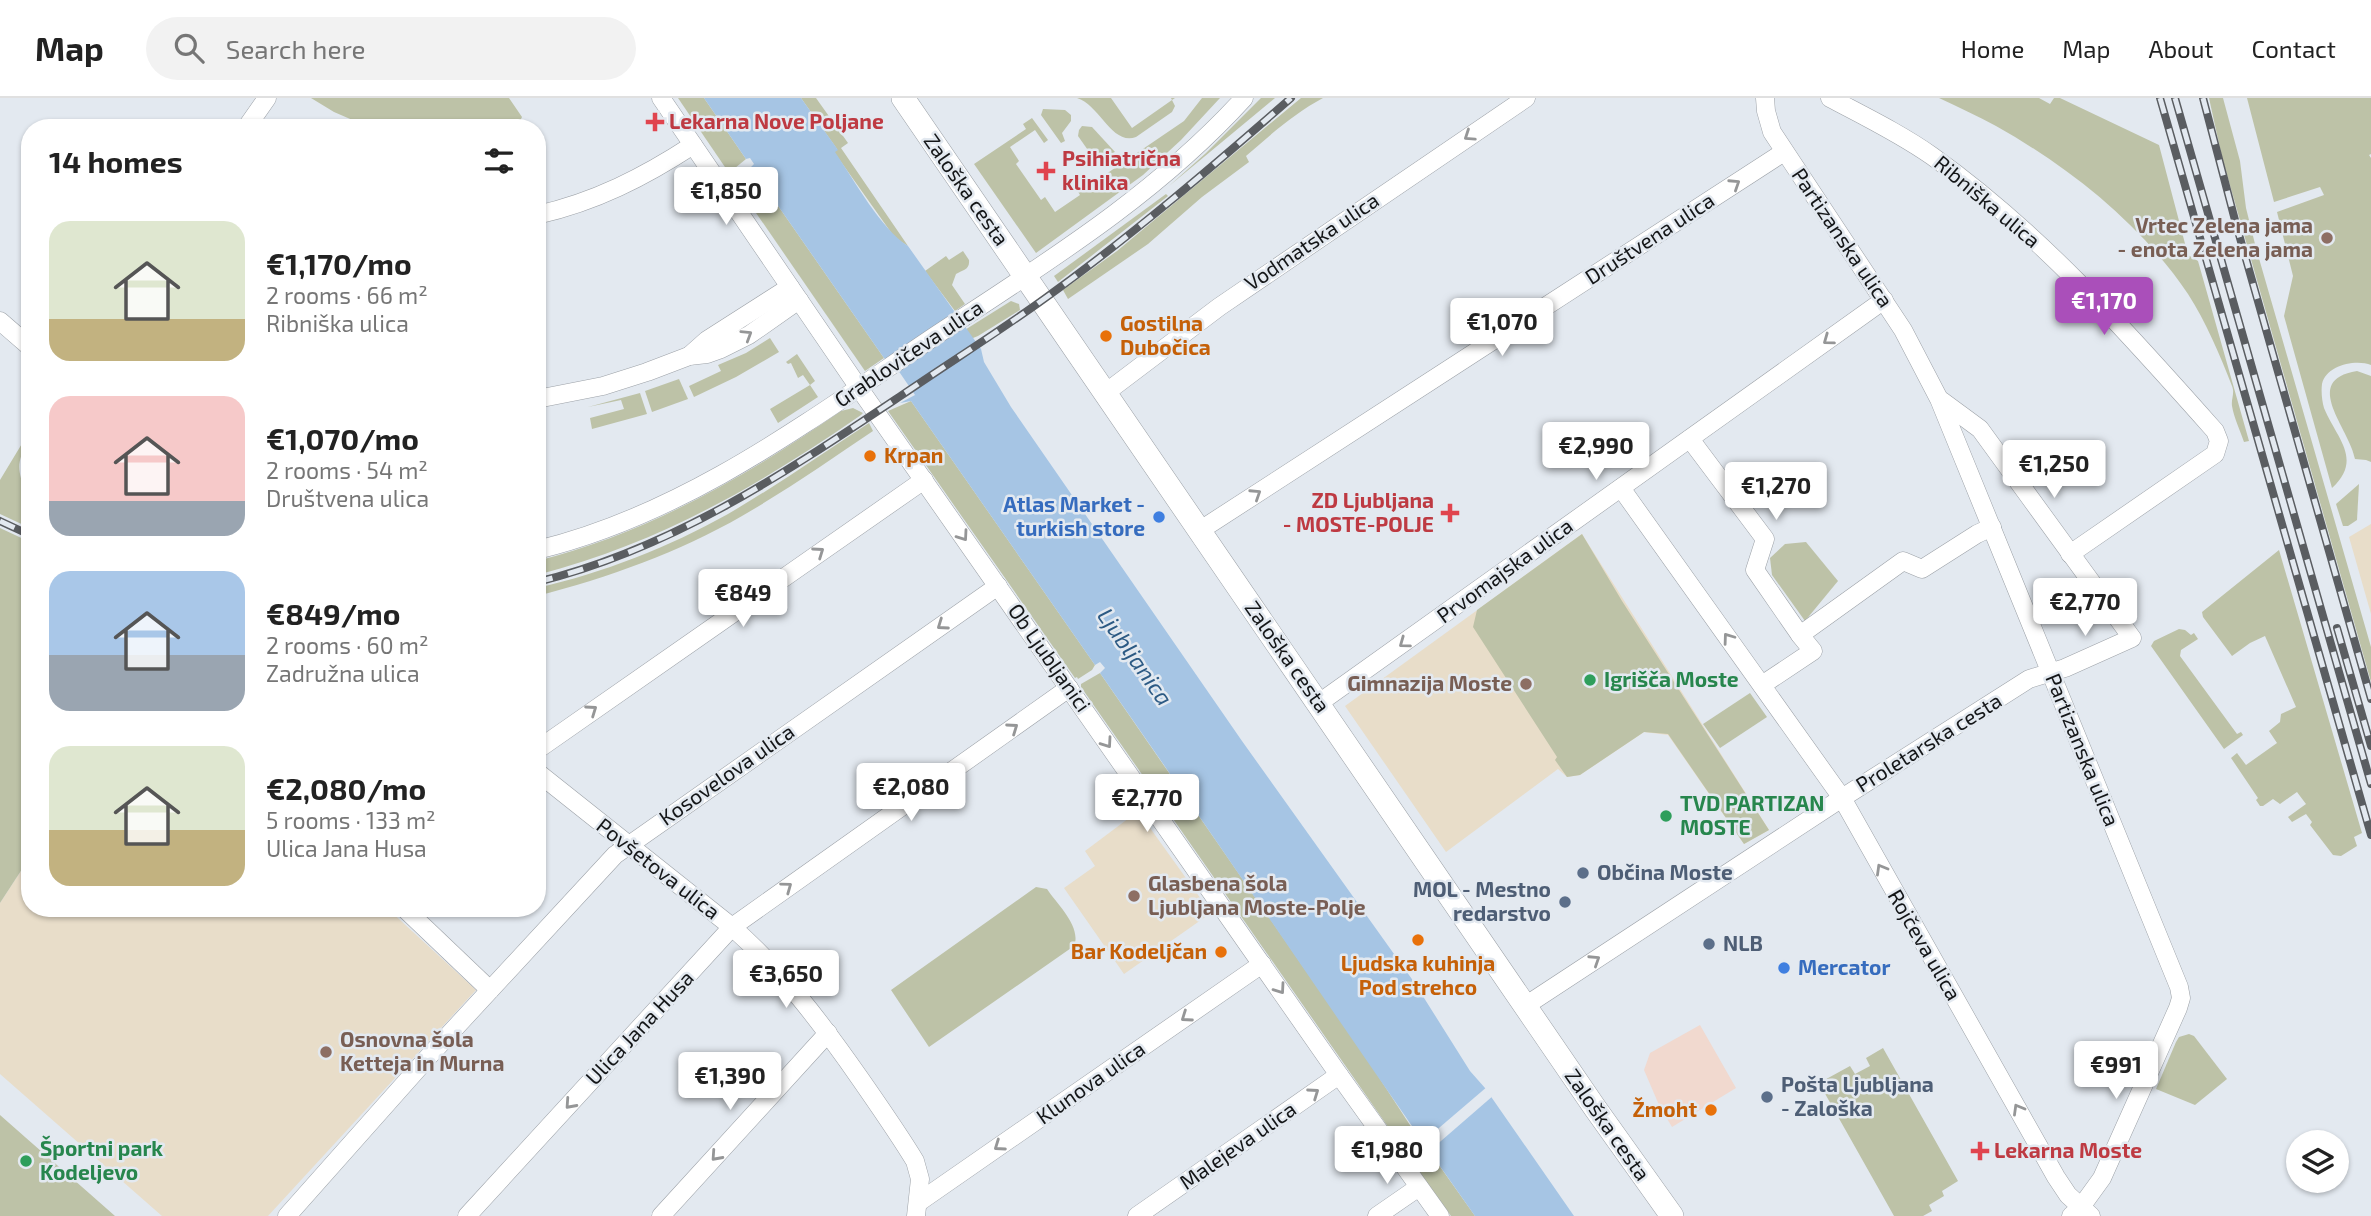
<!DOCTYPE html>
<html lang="en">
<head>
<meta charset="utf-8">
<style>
  :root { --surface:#fff; --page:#f2f2f2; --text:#222; --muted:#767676; --line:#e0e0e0; --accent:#aa4fba }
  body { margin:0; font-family:"Exo 2",sans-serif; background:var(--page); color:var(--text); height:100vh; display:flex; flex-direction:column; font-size:26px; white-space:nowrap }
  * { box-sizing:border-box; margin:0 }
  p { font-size:23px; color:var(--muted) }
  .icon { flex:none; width:38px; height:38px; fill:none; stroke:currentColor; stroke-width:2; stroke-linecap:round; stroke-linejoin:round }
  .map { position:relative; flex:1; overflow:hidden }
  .side { position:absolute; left:21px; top:21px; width:525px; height:798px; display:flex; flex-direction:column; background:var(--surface); border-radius:28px; box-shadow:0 2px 5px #0004 }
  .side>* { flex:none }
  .fabs { position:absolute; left:2286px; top:1032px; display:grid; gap:14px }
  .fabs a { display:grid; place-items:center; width:63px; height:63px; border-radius:50%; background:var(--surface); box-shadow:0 2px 5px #0004; font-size:35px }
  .price { position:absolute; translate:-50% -60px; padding:0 16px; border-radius:7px; background:#fff; color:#222; font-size:23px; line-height:46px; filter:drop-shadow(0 2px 4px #0008) }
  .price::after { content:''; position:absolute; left:50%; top:42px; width:21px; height:16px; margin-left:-10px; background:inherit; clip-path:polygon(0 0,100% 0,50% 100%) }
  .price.on { background:var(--accent); color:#fff }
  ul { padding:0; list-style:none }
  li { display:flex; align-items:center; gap:21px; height:175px; padding:0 28px }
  li span { display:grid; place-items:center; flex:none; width:196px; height:140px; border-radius:21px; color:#555 }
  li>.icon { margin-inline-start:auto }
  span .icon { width:84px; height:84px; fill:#fffc; stroke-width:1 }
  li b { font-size:30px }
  h2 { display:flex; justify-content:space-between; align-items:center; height:84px; padding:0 28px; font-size:30px }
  header { display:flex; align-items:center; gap:42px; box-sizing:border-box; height:98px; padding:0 35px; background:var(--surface); border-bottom:2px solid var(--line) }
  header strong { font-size:33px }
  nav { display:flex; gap:38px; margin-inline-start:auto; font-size:24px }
  .search { width:490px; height:63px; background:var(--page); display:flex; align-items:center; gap:18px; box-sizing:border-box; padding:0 24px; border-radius:38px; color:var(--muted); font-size:26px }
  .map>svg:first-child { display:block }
</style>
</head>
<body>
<header>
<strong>Map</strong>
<div class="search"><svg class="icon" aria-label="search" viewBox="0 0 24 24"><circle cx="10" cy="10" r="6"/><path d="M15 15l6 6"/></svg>Search here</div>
<nav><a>Home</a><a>Map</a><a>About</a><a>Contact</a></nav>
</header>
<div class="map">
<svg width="2371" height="1118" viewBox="0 0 2371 1118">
  <rect width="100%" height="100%" fill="#e3e9f0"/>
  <path fill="#f1d9cf" d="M1700,927L1736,990L1672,1029L1659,1007L1644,972L1650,955Z"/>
  <g fill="#e8ddc9">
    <path d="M2371,426V516L2349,439Z"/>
    <path d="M1582,436L1769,732L1744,746L1668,637L1644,634L1580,677L1567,679L1558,671L1446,754L1345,608Z"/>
    <path d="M1137,714L1140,716L1211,815L1124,876L1064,790L1095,768L1085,753Z"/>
    <path d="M30,759V810H387L476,892L268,1118H162L0,976V805Z"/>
  </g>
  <g fill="#bdc2a7">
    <path d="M311,0H509L522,19L520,23L521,30H371L334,14Z"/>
    <path d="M678,0H704L746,61L729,75Z"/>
    <path d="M801,0H816L848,45L841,50L908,148L895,140L834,54L837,51Z"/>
    <path d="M1077,0H1111L1132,30L1172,2L1171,0H1175L1172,2L1175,8L1172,14L1136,39C1112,48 1100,7 1077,0Z"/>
    <path d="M1202,0H1220L1181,42L1143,77L1036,155L974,66L1026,31L1023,26L1032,20L1048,42L1044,45L1035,32L1010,49L1019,63L1016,66L1041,102L1045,99L1055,114L1080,97L1071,82L1076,79L1084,91L1184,23Z"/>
    <path d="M1261,0H1275L1169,88L1206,55Z"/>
    <path d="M1301,0H1323C1295,15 1270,37 1246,58L1249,64L1202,99L1148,146L1068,201L1063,192L1117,153Z"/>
    <path d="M1939,0H2039L2050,6L2054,0H2060L2159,47L2188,157L2198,163L2249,343L2244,344C2240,332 2234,320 2232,308C2231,301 2235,295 2232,288C2220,257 2206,224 2188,196C2141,126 2069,69 1996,28C1978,18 1958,9 1939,0Z"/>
    <path d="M2209,0H2223L2240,63L2246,110L2256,150L2371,549V584L2222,59Z"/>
    <path d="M2247,0H2371V56L2369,57L2371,60V267C2356,261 2326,267 2322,286C2321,294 2322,303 2324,310C2337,341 2363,361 2332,390L2284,218L2293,178L2277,114L2324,97L2320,89L2274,104Z"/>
    <path d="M1043,11L1065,12L1071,17V23L1062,35L1065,43L1061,45L1041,17Z"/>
    <path d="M1082,28L1092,29L1115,54L1097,65L1078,38L1079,32Z"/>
    <path d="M751,69L884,260L865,273L732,80Z"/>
    <path d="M1166,96L1168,98L1058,184L1054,178Z"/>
    <path d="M963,153L969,162C970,172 963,172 956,176L952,187L965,206L955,213L925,173L946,158L949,162Z"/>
    <path d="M1011,203L1019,206L1020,212L978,238L973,240H952Z"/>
    <path d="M770,240L779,254L736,279L694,299L689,288L721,273L718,267L746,255Z"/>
    <path d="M797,256L815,283L810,287L818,299L778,325L770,311L810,287L803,277L798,280L791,265L788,266L786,264Z"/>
    <path d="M2357,273L2371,278V364L2366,362L2355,361C2350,331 2300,282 2357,273Z"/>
    <path d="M679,281L688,301L652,314L645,293Z"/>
    <path d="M640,295L647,316L592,331L590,320L624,311L621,302L588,309Z"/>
    <path d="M911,303L1095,567L1092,572L1078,581L1077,579L1075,580L888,313Z"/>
    <path d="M853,310L863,315L861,317C758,388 660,445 537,477V463C648,435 747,378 841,313Z"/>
    <path d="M869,325L873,333C830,362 787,392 742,418C679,454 608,480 537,498V490C603,475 669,449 728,416C776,388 822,356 869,325Z"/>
    <path d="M26,339L29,341C15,368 18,370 26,397L29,398L25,408L30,411V430L0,416V382Z"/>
    <path d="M2359,386L2357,422L2348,428H2343L2336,406Z"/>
    <path d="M0,430L30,444V759L0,805Z"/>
    <path d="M1582,436L1622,503L1769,732L1744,746L1668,636L1644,634L1580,677L1567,679L1555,662L1557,659L1473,529L1477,512Z"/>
    <path d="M1806,444L1838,483L1805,523L1772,477L1770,460L1785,446Z"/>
    <path d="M2279,452L2362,735L2354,739L2357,748L2341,758L2333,757L2310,727L2312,724L2306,716L2292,724L2288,719L2306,706L2297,694L2280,706L2273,701L2263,708H2260L2256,702L2258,700L2231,660L2237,655L2246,667L2277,645L2269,633L2280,624L2281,616L2296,609L2265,538L2250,545L2232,558L2203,519L2202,514Z"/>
    <path d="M2179,531L2185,532L2191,537L2194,535L2198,541L2181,552L2180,558L2237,636L2241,634L2243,637L2224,651L2151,548L2154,543Z"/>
    <path d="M1100,575L1369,964L1421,1044L1412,1054H1407L1400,1046L1081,589V586Z"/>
    <path d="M1750,595L1767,619L1720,650L1703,626Z"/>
    <path d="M1036,789L1047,791C1057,806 1082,829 1074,848L929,949L891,892Z"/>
    <path d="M2189,936L2194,938L2227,981L2195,1007L2156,991L2176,944L2179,939Z"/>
    <path d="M1883,950L1958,1083L1942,1093L1944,1098L1929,1107L1932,1113L1923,1118H1894L1819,985L1850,968L1855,976L1870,968L1866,960Z"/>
    <path d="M0,1017C38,1051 77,1084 115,1118H0Z"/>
    <path d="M1429,1053L1475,1118H1451L1419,1073L1421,1069L1419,1062Z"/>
  </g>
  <path fill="#a6c5e4" d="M704,0H801L838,52L835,54C854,82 881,131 908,148L981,251L984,264L1011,309L1242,643L1414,884L1470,973L1485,990L1574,1118H1475C1348,938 1226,755 1100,575L1105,570L1100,564L1095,567L911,303L900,305L915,297L900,275L884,260L751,69L754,66L750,60L746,61Z"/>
  <path fill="#e3e9f0" d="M1488,988L1494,997L1426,1056L1419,1047Z"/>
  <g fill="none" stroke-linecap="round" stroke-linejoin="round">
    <g stroke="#9ca1a7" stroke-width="19">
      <g id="minor">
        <path d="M661,0L859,290L1339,977L1440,1118"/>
        <path d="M1765,0L1766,13L1772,34L1903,232L1939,301L2179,889L2181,900L2178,910L2102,1080L2081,1109L2071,1118"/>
        <path d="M1830,0C1864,18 1901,36 1932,58C2040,135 2128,235 2215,333L2219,343L2215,356L2070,456"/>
        <path d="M246,30L267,0"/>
        <path d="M537,117C595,104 644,79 693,47"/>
        <path d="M0,223L30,249"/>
        <path d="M689,258L707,242L790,189"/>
        <path d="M1104,296L1219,209L1526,0"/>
        <path d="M537,301L603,288L647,274L689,258L707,256L721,251L749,237L799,202"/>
        <path d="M1690,341L1765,441L1755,472L1800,537"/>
        <path d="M1621,390L1842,700L2056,1079L2068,1097L2091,1118"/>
        <path d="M1199,433L1784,54"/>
        <path d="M537,452C686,416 810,322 935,238C1044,166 1155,98 1244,0"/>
        <path d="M1762,587L1813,553L1800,537L1903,463L1922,471L1977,436L1992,429"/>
        <path d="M1319,605L1884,202"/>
        <path d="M537,652L924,382"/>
        <path d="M537,674L732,829C783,874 822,926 861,982C879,1008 898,1035 915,1063L920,1081L916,1118"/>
        <path d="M404,810L490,892"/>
        <path d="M1525,908L1842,700L2029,581L2065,570L2132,540L1980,331L1942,303"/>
        <path d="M919,1104L1262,866"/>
        <path d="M287,1118L430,957L615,757L998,488"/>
        <path d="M467,1118L732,829L1069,590"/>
        <path d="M661,1118L828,935"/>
        <path d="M1137,1118L1339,977"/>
        <path d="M1377,1118L1419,1089"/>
      </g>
    </g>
    <g stroke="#9ca1a7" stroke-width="24">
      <path id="major" d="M903,0L1595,1010L1672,1118"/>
    </g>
    <use href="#minor" stroke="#fff" stroke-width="18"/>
    <use href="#major" stroke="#fff" stroke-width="23"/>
    <g stroke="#5a5d61" stroke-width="8">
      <g id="rail">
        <path d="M2160,0L2371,737"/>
        <path d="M2175,0L2371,686"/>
        <path d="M2203,0L2236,126L2371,601"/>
        <path d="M0,423L30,437"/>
        <path d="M537,484C672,451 785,375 899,299C947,266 997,235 1044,201C1130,139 1211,70 1291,0"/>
        <path d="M2337,530L2371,648"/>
      </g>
    </g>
    <use href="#rail" stroke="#e3e9f0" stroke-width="5" stroke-dasharray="16" stroke-linecap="butt"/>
  </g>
  <defs><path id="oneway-chevron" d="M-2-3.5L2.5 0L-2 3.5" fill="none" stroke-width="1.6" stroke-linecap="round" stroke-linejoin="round" transform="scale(1.75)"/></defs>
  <g stroke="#959697">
    <use href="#oneway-chevron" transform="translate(1469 38) rotate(146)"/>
    <use href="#oneway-chevron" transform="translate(1735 86) rotate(-33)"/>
    <use href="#oneway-chevron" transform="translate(747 237) rotate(-32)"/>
    <use href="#oneway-chevron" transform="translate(1828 242) rotate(144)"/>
    <use href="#oneway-chevron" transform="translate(1256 396) rotate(-33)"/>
    <use href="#oneway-chevron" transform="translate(963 438) rotate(55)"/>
    <use href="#oneway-chevron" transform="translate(819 454) rotate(-35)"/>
    <use href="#oneway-chevron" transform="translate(942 527) rotate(145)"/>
    <use href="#oneway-chevron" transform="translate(1728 540) rotate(-126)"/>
    <use href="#oneway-chevron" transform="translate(1404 545) rotate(144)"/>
    <use href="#oneway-chevron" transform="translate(592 612) rotate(-35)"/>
    <use href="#oneway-chevron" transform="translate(1013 630) rotate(-35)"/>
    <use href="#oneway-chevron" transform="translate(1107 645) rotate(55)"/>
    <use href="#oneway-chevron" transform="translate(1881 771) rotate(-120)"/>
    <use href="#oneway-chevron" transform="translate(787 789) rotate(-36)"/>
    <use href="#oneway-chevron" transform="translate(1595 862) rotate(-33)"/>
    <use href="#oneway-chevron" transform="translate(1280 891) rotate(55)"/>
    <use href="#oneway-chevron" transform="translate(1186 919) rotate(145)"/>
    <use href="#oneway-chevron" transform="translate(1314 995) rotate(-35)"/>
    <use href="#oneway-chevron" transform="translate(570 1006) rotate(132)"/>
    <use href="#oneway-chevron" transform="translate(2018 1011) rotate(-120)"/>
    <use href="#oneway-chevron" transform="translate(999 1048) rotate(145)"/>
    <use href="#oneway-chevron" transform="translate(716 1058) rotate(132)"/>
  </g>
  <g fill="#e0444e" stroke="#e3e9f0" stroke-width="2.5">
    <path d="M651.5 13.5h7v7h7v7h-7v7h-7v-7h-7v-7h7z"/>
    <path d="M1042.5 62.5h7v7h7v7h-7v7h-7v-7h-7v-7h7z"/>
    <path d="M1446.5 404.5h7v7h7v7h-7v7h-7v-7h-7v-7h7z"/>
    <path d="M1976.5 1042.5h7v7h7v7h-7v7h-7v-7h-7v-7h7z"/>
  </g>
  <g fill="#8d6e63" stroke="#e3e9f0" stroke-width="2.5">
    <circle cx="2327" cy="140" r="7"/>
    <circle cx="1526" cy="586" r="7"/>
    <circle cx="1134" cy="798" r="7"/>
    <circle cx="326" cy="954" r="7"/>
  </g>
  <g fill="#e8710a" stroke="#e3e9f0" stroke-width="2.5">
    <circle cx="1106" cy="238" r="7"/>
    <circle cx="870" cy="358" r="7"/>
    <circle cx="1418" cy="842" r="7"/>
    <circle cx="1221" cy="854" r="7"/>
    <circle cx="1711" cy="1012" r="7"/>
  </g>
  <g fill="#3f7fe0" stroke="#e3e9f0" stroke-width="2.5">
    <circle cx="1159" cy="419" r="7"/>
    <circle cx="1784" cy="870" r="7"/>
  </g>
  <g fill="#2e9e5b" stroke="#e3e9f0" stroke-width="2.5">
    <circle cx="1590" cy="582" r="7"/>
    <circle cx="1666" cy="718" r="7"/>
    <circle cx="26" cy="1063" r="7"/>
  </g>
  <g fill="#5c6f8a" stroke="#e3e9f0" stroke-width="2.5">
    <circle cx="1583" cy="775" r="7"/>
    <circle cx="1565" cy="804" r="7"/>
    <circle cx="1709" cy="846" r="7"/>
    <circle cx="1767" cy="999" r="7"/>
  </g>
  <g text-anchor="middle" stroke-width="5" stroke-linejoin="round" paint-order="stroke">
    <g font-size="21" font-weight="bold" fill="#be3a42" stroke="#e3e9f0" text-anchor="start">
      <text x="669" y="31">Lekarna Nove Poljane</text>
      <text x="1062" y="68">Psihiatrična<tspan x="1062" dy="24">klinika</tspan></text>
      <text x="1434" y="410" text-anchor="end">ZD Ljubljana<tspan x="1434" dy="24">- MOSTE-POLJE</tspan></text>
      <text x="1994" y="1060">Lekarna Moste</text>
    </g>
    <g font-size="21" fill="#141618" stroke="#e3e9f0">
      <text transform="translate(966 92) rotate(55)" y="7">Zaloška cesta</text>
      <text transform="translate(1987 104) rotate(40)" y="7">Ribniška ulica</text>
      <text transform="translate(1842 140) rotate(56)" y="7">Partizanska ulica</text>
      <text transform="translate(1650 141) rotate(-33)" y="7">Društvena ulica</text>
      <text transform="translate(1312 144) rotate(-34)" y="7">Vodmatska ulica</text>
      <text transform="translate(909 256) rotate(-34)" y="7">Grablovičeva ulica</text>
      <text transform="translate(1505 473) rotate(-36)" y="7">Prvomajska ulica</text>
      <text transform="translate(1287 559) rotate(55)" y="7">Zaloška cesta</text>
      <text transform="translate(1049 560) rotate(55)" y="7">Ob Ljubljanici</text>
      <text transform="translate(1929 645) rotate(-32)" y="7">Proletarska cesta</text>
      <text transform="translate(2082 652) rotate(68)" y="7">Partizanska ulica</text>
      <text transform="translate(727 677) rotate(-35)" y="7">Kosovelova ulica</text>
      <text transform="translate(658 771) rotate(38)" y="7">Povšetova ulica</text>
      <text transform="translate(1924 847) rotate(60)" y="7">Rojčeva ulica</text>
      <text transform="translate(640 930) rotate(-47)" y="7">Ulica Jana Husa</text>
      <text transform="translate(1091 985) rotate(-35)" y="7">Klunova ulica</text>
      <text transform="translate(1607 1027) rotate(55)" y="7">Zaloška cesta</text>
      <text transform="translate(1238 1048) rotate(-35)" y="7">Malejeva ulica</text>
    </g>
    <g font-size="21" font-weight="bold" fill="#785e54" stroke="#e3e9f0" text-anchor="end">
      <text x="2313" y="135">Vrtec Zelena jama<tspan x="2313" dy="24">- enota Zelena jama</tspan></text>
      <text x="1512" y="593">Gimnazija Moste</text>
      <text x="1148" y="793" text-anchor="start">Glasbena šola<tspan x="1148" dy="24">Ljubljana Moste-Polje</tspan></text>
      <text x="340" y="949" text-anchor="start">Osnovna šola<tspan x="340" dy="24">Ketteja in Murna</tspan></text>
    </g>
    <g font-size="21" font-weight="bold" fill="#c56008" stroke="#e3e9f0" text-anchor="start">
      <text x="1120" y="233">Gostilna<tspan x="1120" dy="24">Dubočica</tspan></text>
      <text x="884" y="365">Krpan</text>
      <text x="1207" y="861" text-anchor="end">Bar Kodeljčan</text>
      <text x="1418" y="873" text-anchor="middle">Ljudska kuhinja<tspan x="1418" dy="24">Pod strehco</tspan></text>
      <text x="1697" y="1019" text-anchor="end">Žmoht</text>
    </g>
    <g font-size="21" font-weight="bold" fill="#366cbe" stroke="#e3e9f0" text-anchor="end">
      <text x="1145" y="414">Atlas Market -<tspan x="1145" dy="24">turkish store</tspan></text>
      <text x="1798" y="877" text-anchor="start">Mercator</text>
    </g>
    <g font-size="21" font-weight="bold" fill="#27864d" stroke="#e3e9f0" text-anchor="start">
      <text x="1604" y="589">Igrišča Moste</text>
      <text x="1680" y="713">TVD PARTIZAN<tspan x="1680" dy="24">MOSTE</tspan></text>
      <text x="40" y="1058">Športni park<tspan x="40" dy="24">Kodeljevo</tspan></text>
    </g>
    <g font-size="21" font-weight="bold" fill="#4e5e75" stroke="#e3e9f0" text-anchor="start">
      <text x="1597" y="782">Občina Moste</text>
      <text x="1551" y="799" text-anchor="end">MOL - Mestno<tspan x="1551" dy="24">redarstvo</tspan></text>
      <text x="1723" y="853">NLB</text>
      <text x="1781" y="994">Pošta Ljubljana<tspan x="1781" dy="24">- Zaloška</tspan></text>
    </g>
    <g font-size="23" font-style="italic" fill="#2c5a84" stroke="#e3e9f0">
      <text transform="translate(1135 559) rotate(55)" y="8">Ljubljanica</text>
    </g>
  </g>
</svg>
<div class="fabs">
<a><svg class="icon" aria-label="layers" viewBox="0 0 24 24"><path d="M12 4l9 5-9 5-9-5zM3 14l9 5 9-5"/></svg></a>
</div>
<b class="price" style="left:726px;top:129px">€1,850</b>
<b class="price on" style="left:2104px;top:239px">€1,170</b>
<b class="price" style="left:1502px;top:260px">€1,070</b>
<b class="price" style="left:1596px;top:384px">€2,990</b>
<b class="price" style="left:2054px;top:402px">€1,250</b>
<b class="price" style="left:1776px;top:424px">€1,270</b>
<b class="price" style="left:743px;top:531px">€849</b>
<b class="price" style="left:2085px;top:540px">€2,770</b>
<b class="price" style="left:911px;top:725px">€2,080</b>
<b class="price" style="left:1147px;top:736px">€2,770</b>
<b class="price" style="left:786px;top:912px">€3,650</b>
<b class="price" style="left:2116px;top:1003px">€991</b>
<b class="price" style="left:730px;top:1014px">€1,390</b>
<b class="price" style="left:1387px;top:1088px">€1,980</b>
<section class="side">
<h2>14 homes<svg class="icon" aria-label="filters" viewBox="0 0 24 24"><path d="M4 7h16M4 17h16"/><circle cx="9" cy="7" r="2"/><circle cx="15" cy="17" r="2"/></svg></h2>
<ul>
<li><span style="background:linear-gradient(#dfe7d0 70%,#c2b280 0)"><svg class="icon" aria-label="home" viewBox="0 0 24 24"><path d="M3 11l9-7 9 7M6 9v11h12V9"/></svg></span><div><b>€1,170/mo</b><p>2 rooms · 66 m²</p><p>Ribniška ulica</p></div></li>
<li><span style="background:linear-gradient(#f6c9c9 75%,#9aa5b1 0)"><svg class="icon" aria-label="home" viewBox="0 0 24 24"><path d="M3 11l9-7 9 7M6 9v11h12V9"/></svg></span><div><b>€1,070/mo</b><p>2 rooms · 54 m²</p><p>Društvena ulica</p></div></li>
<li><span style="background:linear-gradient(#a9c7e8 60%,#9aa5b1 0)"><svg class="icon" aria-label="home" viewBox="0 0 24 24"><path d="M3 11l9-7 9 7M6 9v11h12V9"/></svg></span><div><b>€849/mo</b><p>2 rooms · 60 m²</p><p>Zadružna ulica</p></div></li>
<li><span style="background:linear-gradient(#dfe7d0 60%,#c2b280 0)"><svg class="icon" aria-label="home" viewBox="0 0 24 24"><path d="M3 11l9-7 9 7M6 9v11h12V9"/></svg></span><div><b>€2,080/mo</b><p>5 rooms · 133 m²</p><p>Ulica Jana Husa</p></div></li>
</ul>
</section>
</div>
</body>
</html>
